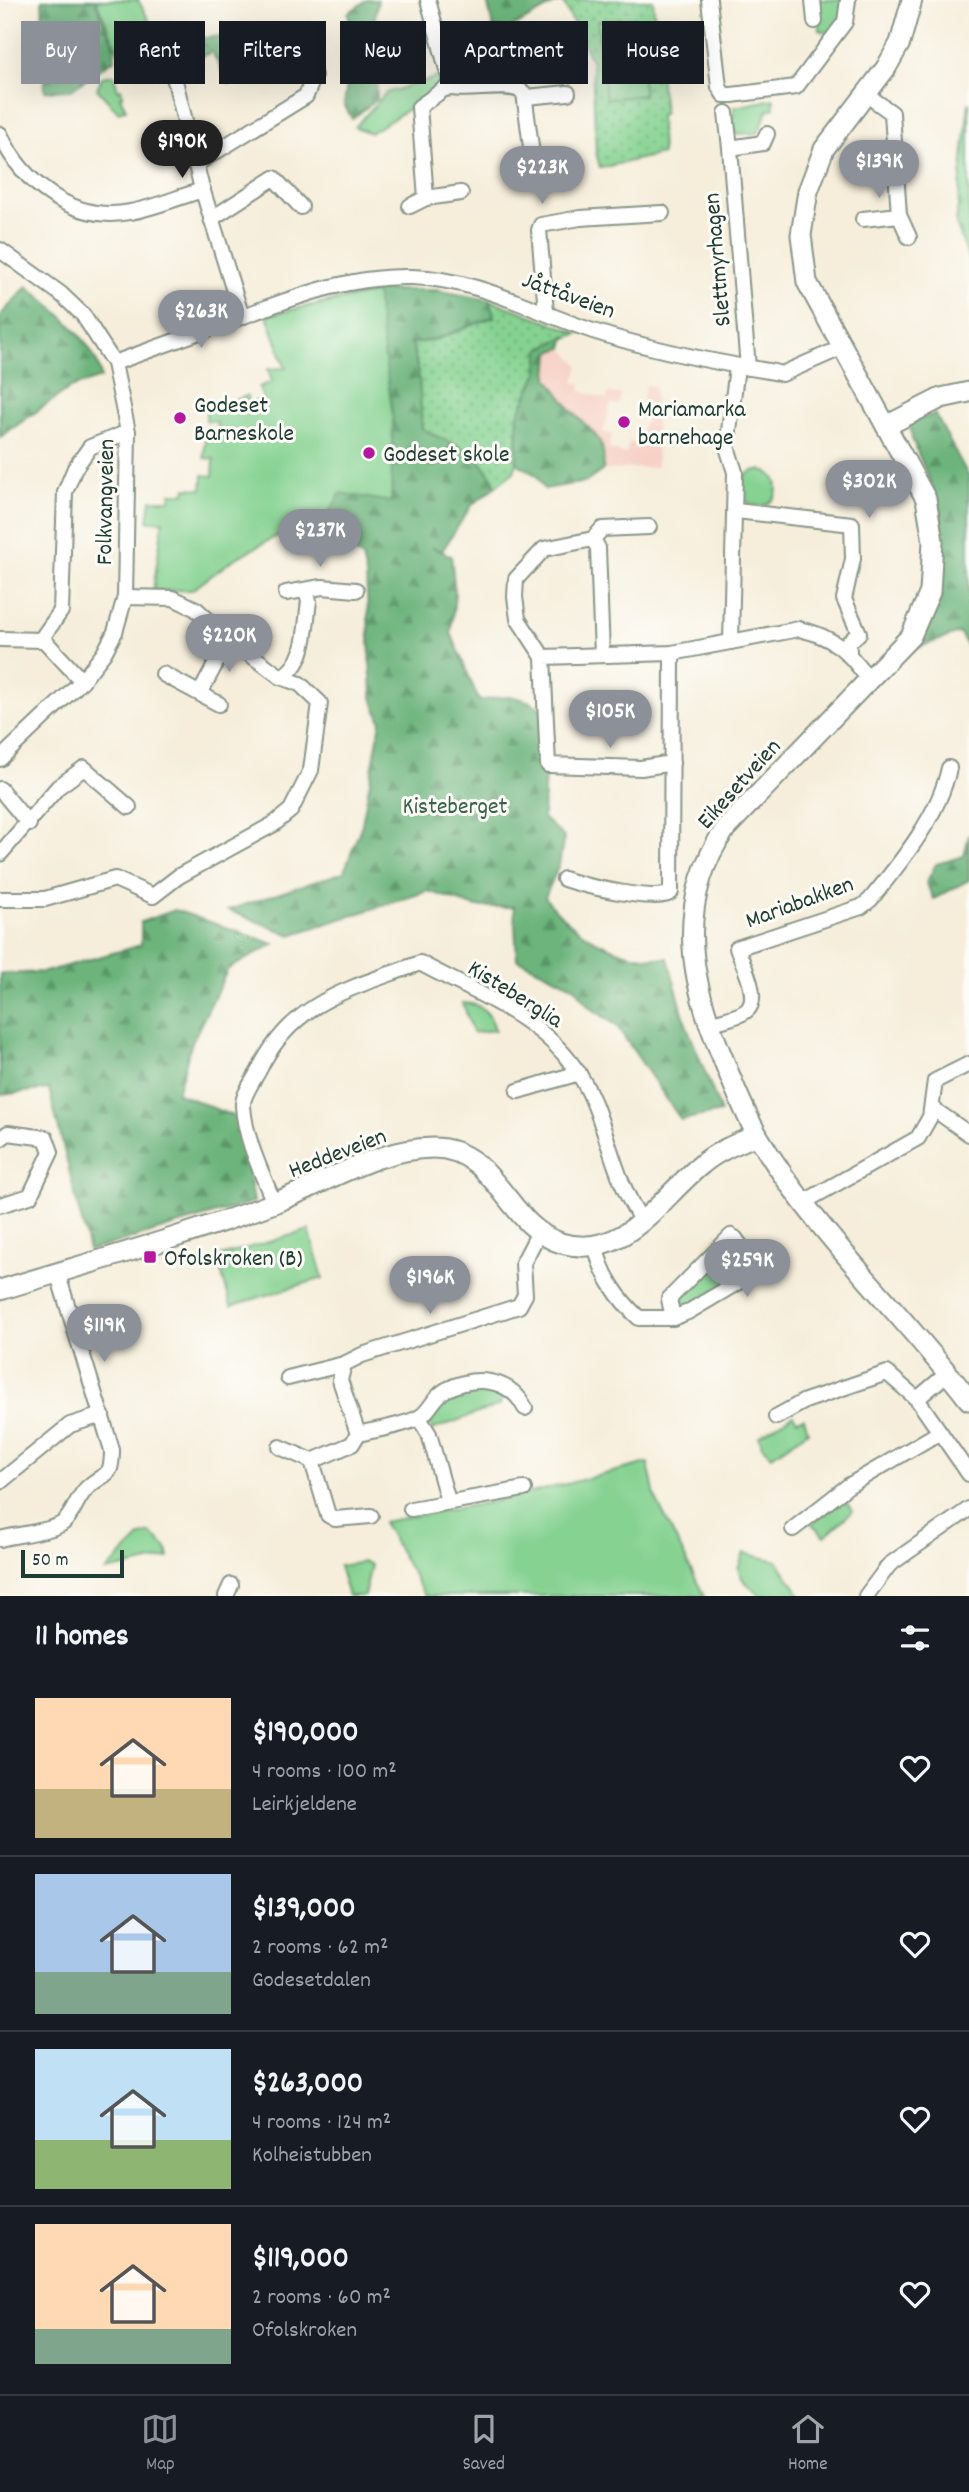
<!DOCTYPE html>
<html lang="en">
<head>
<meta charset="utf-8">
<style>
  :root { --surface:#171b24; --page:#242831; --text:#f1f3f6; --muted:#9ea1a6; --line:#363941; --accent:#8c9099 }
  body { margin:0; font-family:Dekko,sans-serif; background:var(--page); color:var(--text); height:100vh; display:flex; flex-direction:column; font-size:26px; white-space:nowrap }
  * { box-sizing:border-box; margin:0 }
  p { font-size:23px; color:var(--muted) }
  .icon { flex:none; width:38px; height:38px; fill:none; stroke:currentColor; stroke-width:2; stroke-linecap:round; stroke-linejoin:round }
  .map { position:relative; height:1596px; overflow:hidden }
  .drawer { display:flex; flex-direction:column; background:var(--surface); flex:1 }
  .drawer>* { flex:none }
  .hud { position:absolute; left:21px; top:21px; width:928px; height:63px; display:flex; gap:14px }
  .scale { position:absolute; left:21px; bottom:18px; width:103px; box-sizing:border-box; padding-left:7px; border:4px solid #1f3d34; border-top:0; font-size:19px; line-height:24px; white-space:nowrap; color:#1f3d34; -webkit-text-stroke:5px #fdfcf7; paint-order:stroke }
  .price { position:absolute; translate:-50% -60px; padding:0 16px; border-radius:24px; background:var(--accent); color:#fff; font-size:23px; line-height:46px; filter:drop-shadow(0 2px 4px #0008) }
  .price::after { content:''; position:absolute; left:50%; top:42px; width:21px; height:16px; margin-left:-10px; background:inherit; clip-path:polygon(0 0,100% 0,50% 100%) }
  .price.current { background:#222; color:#fff }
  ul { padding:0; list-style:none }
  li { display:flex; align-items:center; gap:21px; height:175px; padding:0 35px }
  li+li { border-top:2px solid var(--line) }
  li span { display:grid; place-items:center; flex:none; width:196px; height:140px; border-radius:0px; color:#555 }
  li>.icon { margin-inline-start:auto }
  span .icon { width:84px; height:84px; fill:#fffc; stroke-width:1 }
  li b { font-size:30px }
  h2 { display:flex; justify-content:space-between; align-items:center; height:84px; padding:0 35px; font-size:30px }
  .tag { padding:0 24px; border-radius:0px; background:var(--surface); box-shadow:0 7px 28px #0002; font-size:24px; line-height:63px }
  .tag.current { background:var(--accent); color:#fff }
  .tab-bar { display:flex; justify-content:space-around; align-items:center; height:98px; border-top:2px solid var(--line); background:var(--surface); font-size:19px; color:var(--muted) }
  .tab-bar a { display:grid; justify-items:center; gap:4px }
  .tab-bar .current { color:var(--accent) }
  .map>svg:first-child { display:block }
</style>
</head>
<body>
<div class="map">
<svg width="969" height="1596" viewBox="0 0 969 1596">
  <defs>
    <pattern id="grass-dots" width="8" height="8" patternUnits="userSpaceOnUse" patternTransform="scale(1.75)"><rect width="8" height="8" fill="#85d291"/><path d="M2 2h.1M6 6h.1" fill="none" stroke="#6cac77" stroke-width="1.8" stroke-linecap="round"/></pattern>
    <pattern id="forest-firs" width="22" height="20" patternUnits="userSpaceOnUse" patternTransform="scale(1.75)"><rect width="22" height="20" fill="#6cb47b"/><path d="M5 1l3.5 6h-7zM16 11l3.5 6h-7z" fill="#589466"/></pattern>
    <pattern id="cemetery-stones" width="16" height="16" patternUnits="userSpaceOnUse" patternTransform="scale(1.75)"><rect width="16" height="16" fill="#85d291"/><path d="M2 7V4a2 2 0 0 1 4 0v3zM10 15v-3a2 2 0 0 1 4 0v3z" fill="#6cac77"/></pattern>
  </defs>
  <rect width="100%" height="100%" fill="#fdfcf7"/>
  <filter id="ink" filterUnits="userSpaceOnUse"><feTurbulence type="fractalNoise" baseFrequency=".0143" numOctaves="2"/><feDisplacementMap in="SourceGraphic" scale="14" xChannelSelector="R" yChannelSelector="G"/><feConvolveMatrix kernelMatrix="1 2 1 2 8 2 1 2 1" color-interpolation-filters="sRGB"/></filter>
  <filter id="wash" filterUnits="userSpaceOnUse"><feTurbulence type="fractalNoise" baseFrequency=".00686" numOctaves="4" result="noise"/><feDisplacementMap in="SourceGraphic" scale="28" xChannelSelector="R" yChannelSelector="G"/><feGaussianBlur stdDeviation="1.57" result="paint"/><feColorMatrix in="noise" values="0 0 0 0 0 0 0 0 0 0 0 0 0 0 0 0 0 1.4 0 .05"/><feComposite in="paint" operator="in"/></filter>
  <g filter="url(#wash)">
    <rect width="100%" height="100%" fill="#f6eedb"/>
    <path fill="#f7d1c6" d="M563,348L579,365L574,382L581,384L580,391L606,399L609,392L621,395L618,405L611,404L603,432L612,435L608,449L626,454L629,442L638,444L646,417L638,414L646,385L655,386L657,467L603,470L534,465L545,367L550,352Z"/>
    <g fill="url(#grass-dots)" stroke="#528862" stroke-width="2">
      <path d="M562,0H653L664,113L660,115L662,154L600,168L596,152L592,62Z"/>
      <path d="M490,300L579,333L540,349L538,372L518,415L517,463L514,472L496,486C474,442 459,451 421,428L419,377L412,343C440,343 466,326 493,317Z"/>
    </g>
    <g fill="url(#forest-firs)" stroke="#467858" stroke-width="2">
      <path d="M42,0H95L114,47L115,59L71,90L45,91Z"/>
      <path d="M367,0H378L375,16L377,99L352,119L344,104L348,79L344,76L353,37L348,13Z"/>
      <path d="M487,0H562L509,29L493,27Z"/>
      <path d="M247,34C254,39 259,61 257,69L229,84L212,52L198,58L192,39Z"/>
      <path d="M27,286C52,306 98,344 101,378L70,388L0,437V316Z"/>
      <path d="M380,290H436L490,300L494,317C466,326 440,341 412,343L419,377L422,428C459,451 474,442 496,486L471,506L442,551L431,547L451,556L455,593L451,633L479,701C510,695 521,693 547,713L543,818L564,837L559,865L545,897C572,934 621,961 668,958L686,1024L721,1112L681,1120L616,1025L588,1006L575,987L517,959L514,907H476L428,891L291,935L228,910L344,872L362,824L381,722L372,697L366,574L362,558L321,524L341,493L269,402L286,369L267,315Z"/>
      <path d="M566,336L563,348L550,352L548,378C557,390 565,403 575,414C594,435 607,438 603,470L586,482L544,489L537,476L517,463L518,415L538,372L540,349Z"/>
      <path d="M935,414L969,477V648L959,633L917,648L931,624L941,578V509L912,439L910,422Z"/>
      <path d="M969,834V880L934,899L926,883L936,864L964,856Z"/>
      <path d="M175,910L274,944L228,969L192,1042L177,1093L240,1119L254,1202L89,1251L49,1089L0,1095V974L45,972L141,945V922Z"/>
    </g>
    <path fill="url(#cemetery-stones)" stroke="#528862" stroke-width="2" d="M969,102V260L956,224Z"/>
    <g fill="#85d291" stroke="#528862" stroke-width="2">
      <path d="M96,0H138L155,31L119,53Z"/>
      <path d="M817,0H843L842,13L832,34L820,30Z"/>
      <path d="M635,17L644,95L606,99L597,21Z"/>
      <path d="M114,75L118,90L121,89L123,95L120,97L126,109L118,112L97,89L102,77Z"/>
      <path d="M442,76C436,96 388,121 370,133L355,127L386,93Z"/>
      <path d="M774,99V108L768,110L758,133L735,134L732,123L734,107Z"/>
      <path d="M376,293L393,418L391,502L341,493L321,524L294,527L234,559L192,590L153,591L163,521H148L151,500H170L171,493H185L186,488L202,489L203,475L213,476L214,459L204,458L205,440H217V422L206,421V409L247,396L249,403L263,399L259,387L272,382L268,369L286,368L267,315Z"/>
      <circle cx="759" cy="488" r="18"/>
      <path d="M463,1003C481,1003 491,1014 495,1030L473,1033Z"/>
      <path d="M309,1230L323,1278L231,1306L217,1257Z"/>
      <path d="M725,1252L737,1253L743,1258L746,1272L681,1311L676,1308L675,1303Z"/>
      <path d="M486,1386L503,1393L500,1405L432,1430C422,1401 465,1389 486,1386Z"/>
      <path d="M793,1415L797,1420L804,1418L808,1431L772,1456L762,1446L759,1436Z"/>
      <path d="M648,1463L655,1497L704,1596H425L383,1522L507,1499Z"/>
      <path d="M843,1499L853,1511L825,1536L812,1524Z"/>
      <path d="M150,1533L167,1548L169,1558L106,1571L141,1536Z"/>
      <path d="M744,1553L777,1561L801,1596H761L743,1580L738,1569Z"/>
      <path d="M364,1562L371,1565L364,1596H348L339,1566Z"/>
    </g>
  </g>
  <g filter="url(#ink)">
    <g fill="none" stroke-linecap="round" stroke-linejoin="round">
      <g stroke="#8a9688" stroke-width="18">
        <g id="street">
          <path d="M709,0L719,87L724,95H732L796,87L845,22L848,0"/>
          <path d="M813,0L815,21"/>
          <path d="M167,35L169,57L201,185L242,317"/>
          <path d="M452,88C471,92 512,81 524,93L533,162"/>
          <path d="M867,95L892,113L899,215L909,237"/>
          <path d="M526,97L568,93"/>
          <path d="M726,113L730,148"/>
          <path d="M0,134C22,183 74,223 130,212C154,208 178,197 203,190"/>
          <path d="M196,164L306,96L314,76L311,62"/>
          <path d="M426,198L419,107L444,89L452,88L428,0"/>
          <path d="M410,206L426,198L461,193"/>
          <path d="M211,219L274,178L301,207"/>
          <path d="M863,219L899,215"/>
          <path d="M0,250L61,294L83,315L114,363L128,432L125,597L115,632L104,653L82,681L0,759"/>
          <path d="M546,312L539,230L541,225L580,218L662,213"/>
          <path d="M114,363C155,348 197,333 238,318C295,297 351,275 412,277C478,279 532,311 593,331C652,350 713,362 774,372L782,374L841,348"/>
          <path d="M748,368L730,148L763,143L767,134"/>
          <path d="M736,511L852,524L853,559L844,599L859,633L848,643L849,651"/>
          <path d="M593,539L602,529L649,527"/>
          <path d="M286,593L322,587L356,590"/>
          <path d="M0,639L43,640"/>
          <path d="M731,642L735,472L727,447L737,367"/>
          <path d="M543,657L518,619L515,597L516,579L544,549L593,539L598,548L602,655"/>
          <path d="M163,674L219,704"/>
          <path d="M281,677C307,664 305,628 309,601L306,592"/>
          <path d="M82,681L42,638L61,611L65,492L75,468L90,447L128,432"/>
          <path d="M200,693L229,639"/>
          <path d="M672,763L641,768L548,765L543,657L672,653L799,629C835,637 849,652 869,680"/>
          <path d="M0,789L29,824"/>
          <path d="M0,854L58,787L84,768L129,807"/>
          <path d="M564,879C581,885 661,904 671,892L672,653"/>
          <path d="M0,899H45L115,879L153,896L179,876L274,824L291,810L311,770L320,703L300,684L281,677L229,639L196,609L173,598L125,597"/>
          <path d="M709,1024C719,1020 737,1018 746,1011C762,999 742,963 737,948L861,907L870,900C901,862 939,816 949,768"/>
          <path d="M518,1091L579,1073"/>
          <path d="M932,1108L969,1134"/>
          <path d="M0,1139L8,1133L46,1138L51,1152L30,1196L0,1205"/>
          <path d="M804,1202L918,1138L930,1117L935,1081L969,1064"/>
          <path d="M274,1203C262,1173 245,1139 243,1106C242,1096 253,1081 258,1072C292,1000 351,989 420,963C490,1001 562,1024 594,1103C610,1143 617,1184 642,1221"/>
          <path d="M596,1246C600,1273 619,1300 639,1318H673L688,1312L752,1274V1262L735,1238L731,1236L726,1241L669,1299L673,1318"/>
          <path d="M344,1364L340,1380L358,1434"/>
          <path d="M288,1378L344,1364L362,1355L519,1306L525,1295L523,1263L539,1232"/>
          <path d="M917,1399L948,1373"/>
          <path d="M776,1417L805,1401L887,1373L917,1399L969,1474"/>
          <path d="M419,1418L429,1434L448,1501"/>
          <path d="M280,1447L312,1461L328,1515L335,1519L371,1516"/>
          <path d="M312,1461L352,1444L358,1434C374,1430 407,1425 420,1417C431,1410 434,1396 446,1390C475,1375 510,1378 525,1408"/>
          <path d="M0,1482L70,1425L102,1415"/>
          <path d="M411,1509L524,1489"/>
          <path d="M793,1529L848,1486L940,1432"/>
          <path d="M0,1539C14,1535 53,1531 63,1523C74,1514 77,1496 88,1487C105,1471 112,1480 112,1450L57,1272"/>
          <path d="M226,1596L231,1585"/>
          <path d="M866,1596L889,1565L969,1509"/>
        </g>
      </g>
      <g stroke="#8a9688" stroke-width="23">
        <g id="secondary">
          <path d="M912,0L900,43L886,68L824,149L808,191L801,235L807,282L926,499L933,541L930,592L911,636L726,828C677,898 688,974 719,1049C731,1078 742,1109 758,1136C815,1233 901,1311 969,1400"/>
          <path d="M886,426L941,398L969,392"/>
          <path d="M0,1290C92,1262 184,1237 274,1203C324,1184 378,1148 433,1148C497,1148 507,1227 561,1243C625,1261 658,1200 701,1165C717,1151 738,1143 757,1135"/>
        </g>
      </g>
      <use href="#street" stroke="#fff" stroke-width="14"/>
      <use href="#secondary" stroke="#fff" stroke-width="19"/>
    </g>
  </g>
  <g fill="#b5179e" stroke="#fdfcf7" stroke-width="2.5">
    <circle cx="180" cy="418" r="7"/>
    <circle cx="624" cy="422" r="7"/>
    <circle cx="369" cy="453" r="7"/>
    <rect x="143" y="1250" width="14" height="14" rx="3.5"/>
  </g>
  <g text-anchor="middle" stroke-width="6" stroke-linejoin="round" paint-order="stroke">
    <g font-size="24" fill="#1f3d34" stroke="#fdfcf7">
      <text transform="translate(716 260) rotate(-95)" y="8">Slettmyrhagen</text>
      <text transform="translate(569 294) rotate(20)" y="8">Jåttåveien</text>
      <text transform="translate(104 502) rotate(-89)" y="8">Folkvangveien</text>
      <text transform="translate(738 783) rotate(-48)" y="8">Eikesetveien</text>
      <text transform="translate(799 901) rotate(-20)" y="8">Mariabakken</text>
      <text transform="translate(516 993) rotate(32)" y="8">Kisteberglia</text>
      <text transform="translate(337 1152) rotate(-21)" y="8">Heddeveien</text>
    </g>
    <g font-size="24" fill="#1f3d34" stroke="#fdfcf7" text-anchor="start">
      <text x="194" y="412">Godeset<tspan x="194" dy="28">Barneskole</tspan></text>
      <text x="638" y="416">Mariamarka<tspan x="638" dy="28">barnehage</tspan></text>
      <text x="383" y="461">Godeset skole</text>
      <text x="164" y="1265">Ofolskroken (B)</text>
    </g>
    <g font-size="24" fill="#38624b" stroke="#fdfcf7">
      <text x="455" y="813">Kisteberget</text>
    </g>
  </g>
</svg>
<div class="scale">50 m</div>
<b class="price current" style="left:182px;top:180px">$190K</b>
<b class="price" style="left:879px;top:200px">$139K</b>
<b class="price" style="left:542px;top:206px">$223K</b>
<b class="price" style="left:201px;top:350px">$263K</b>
<b class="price" style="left:869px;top:520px">$302K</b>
<b class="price" style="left:320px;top:569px">$237K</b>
<b class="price" style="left:229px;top:674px">$220K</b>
<b class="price" style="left:610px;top:750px">$105K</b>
<b class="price" style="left:747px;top:1299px">$259K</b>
<b class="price" style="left:430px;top:1316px">$196K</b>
<b class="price" style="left:104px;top:1364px">$119K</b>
<div class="hud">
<a class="tag current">Buy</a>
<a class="tag">Rent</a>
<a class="tag">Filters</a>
<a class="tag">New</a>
<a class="tag">Apartment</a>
<a class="tag">House</a>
</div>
</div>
<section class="drawer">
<h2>11 homes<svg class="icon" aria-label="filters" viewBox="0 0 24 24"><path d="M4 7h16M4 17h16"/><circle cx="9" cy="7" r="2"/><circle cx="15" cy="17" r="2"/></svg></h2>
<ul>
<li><span style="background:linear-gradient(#ffd9b3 65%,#c2b280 0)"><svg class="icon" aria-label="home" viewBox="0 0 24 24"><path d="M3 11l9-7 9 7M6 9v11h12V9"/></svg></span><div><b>$190,000</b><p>4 rooms · 100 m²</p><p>Leirkjeldene</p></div><svg class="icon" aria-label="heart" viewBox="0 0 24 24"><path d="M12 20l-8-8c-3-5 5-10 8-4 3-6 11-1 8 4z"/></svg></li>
<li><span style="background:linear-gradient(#a9c7e8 70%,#7fa58c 0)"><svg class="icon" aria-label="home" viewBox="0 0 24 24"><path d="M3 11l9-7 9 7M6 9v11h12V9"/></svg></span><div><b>$139,000</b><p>2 rooms · 62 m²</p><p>Godesetdalen</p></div><svg class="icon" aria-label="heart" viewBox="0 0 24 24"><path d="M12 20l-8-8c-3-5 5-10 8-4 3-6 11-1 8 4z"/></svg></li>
<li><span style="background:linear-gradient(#bfe0f5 65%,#8fb573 0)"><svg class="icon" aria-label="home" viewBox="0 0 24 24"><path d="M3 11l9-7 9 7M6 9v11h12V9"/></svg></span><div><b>$263,000</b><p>4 rooms · 124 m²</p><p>Kolheistubben</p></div><svg class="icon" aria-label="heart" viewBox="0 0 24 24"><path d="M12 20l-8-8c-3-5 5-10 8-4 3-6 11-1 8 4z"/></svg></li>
<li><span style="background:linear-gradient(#ffd9b3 75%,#7fa58c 0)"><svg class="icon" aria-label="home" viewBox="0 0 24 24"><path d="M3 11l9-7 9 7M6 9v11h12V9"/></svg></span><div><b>$119,000</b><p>2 rooms · 60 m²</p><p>Ofolskroken</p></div><svg class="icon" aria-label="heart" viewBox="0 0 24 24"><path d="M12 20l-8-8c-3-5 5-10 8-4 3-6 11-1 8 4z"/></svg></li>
</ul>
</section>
<nav class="tab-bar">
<a class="current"><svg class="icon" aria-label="map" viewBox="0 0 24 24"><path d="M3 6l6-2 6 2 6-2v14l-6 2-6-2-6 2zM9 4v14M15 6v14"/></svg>Map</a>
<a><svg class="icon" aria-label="saved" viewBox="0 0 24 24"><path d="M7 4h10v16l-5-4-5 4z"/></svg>Saved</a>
<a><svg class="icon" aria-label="home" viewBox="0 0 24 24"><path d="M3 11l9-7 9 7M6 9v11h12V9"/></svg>Home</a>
</nav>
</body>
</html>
